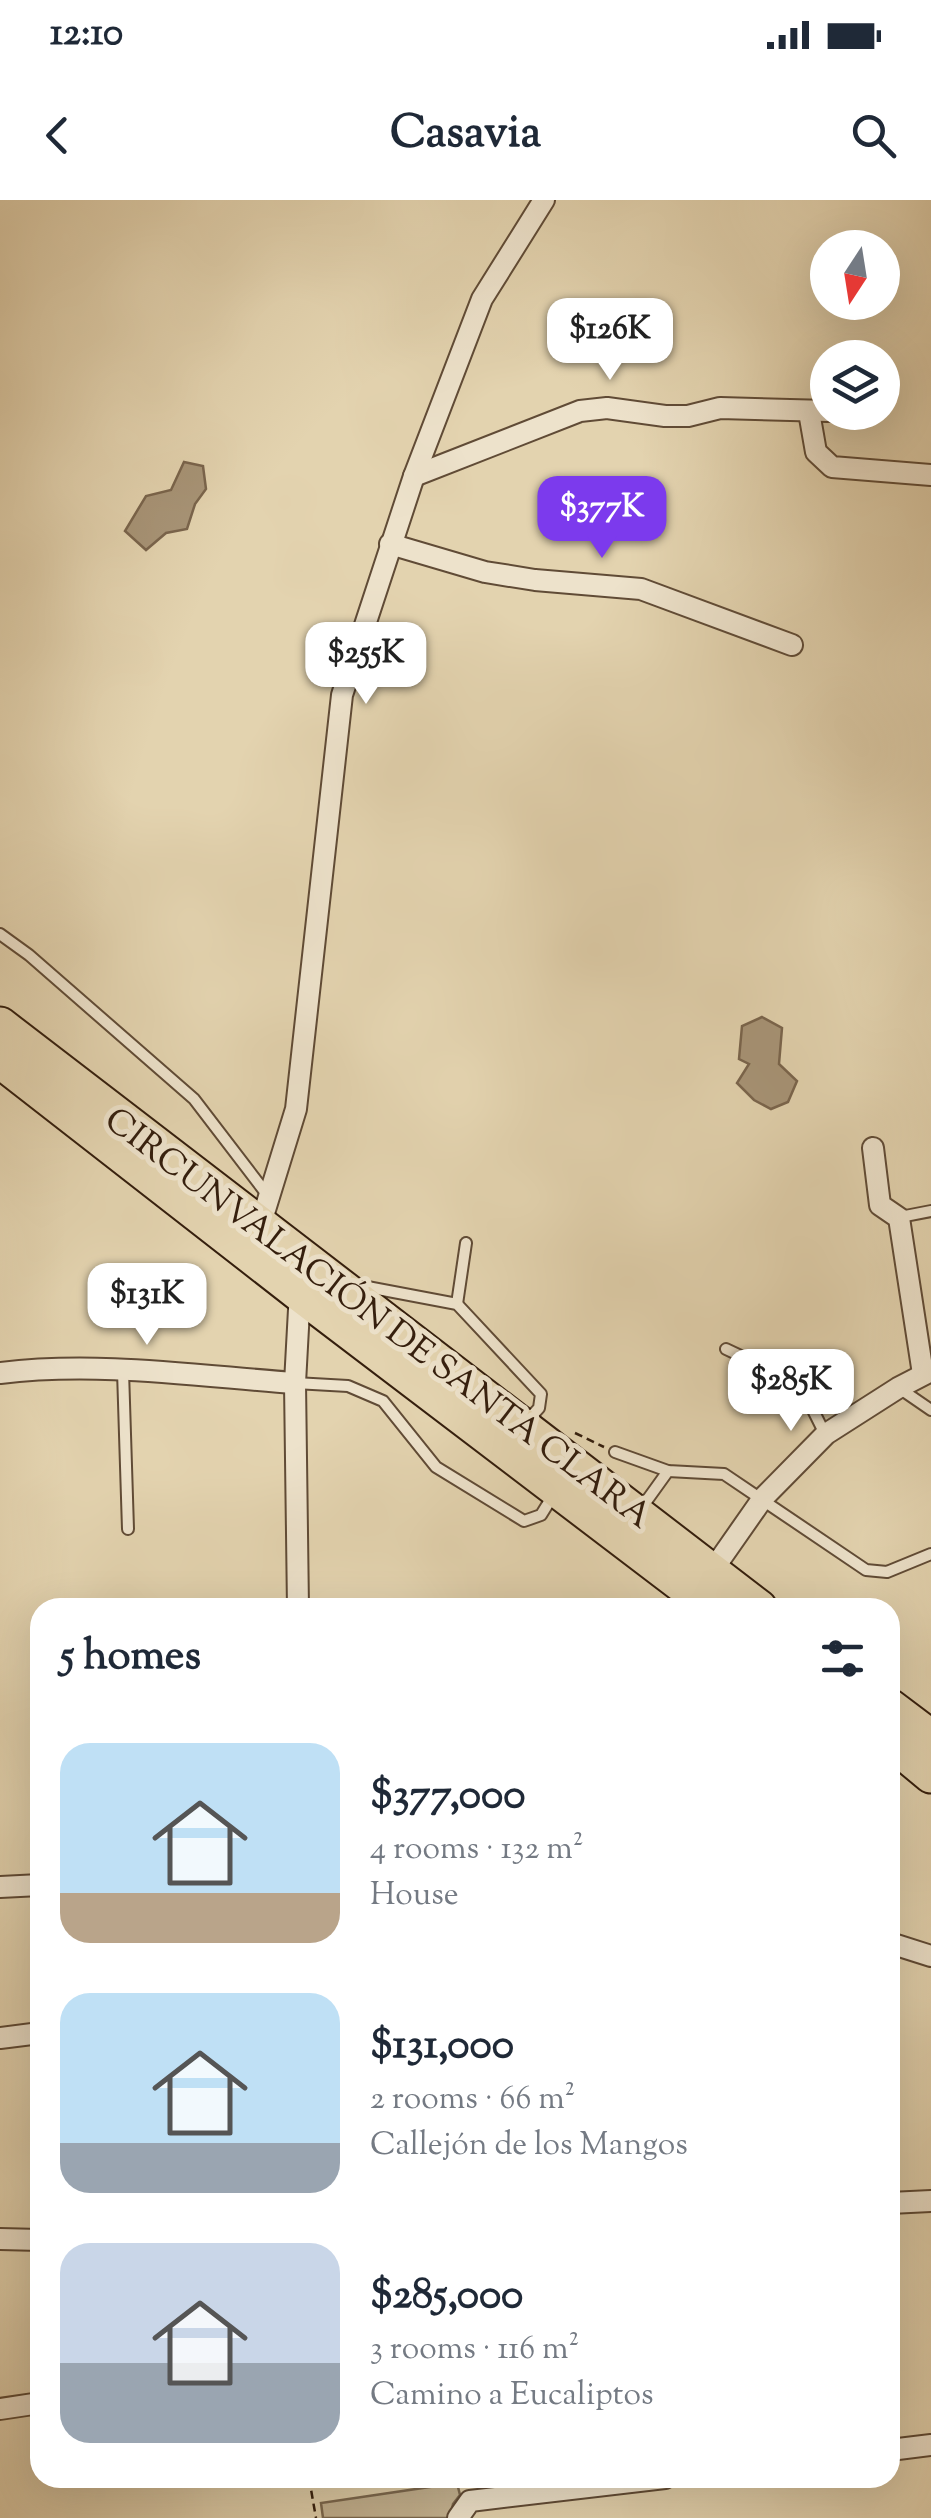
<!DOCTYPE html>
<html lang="en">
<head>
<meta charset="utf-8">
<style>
  :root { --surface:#fff; --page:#f2f2f3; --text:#1f2937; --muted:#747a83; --accent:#7c3aed }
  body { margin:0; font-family:"Sorts Mill Goudy",serif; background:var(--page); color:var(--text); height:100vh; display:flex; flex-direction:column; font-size:38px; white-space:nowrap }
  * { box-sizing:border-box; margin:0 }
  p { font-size:32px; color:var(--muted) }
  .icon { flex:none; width:55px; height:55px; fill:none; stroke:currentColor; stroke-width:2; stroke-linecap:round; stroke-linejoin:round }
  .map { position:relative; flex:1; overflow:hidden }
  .panel { position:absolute; left:30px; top:1398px; width:870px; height:890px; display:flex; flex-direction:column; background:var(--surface); border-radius:30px; box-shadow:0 10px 40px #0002 }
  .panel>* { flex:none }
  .needle { width:65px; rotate:192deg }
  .tools { position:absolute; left:810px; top:30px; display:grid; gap:20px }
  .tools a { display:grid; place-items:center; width:90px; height:90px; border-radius:50%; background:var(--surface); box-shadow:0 10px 40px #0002; font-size:50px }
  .price { position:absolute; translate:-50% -85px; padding:0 22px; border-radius:20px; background:#fff; color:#222; font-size:32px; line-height:65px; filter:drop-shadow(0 2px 5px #0008) }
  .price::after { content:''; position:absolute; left:50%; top:60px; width:30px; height:22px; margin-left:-15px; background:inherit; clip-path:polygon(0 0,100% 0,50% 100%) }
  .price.active { background:var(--accent); color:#fff }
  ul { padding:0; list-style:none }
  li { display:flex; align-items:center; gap:30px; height:250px; padding:0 30px }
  li span { display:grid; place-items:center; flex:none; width:280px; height:200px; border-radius:30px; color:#555 }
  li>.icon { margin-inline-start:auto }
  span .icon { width:120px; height:120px; fill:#fffc; stroke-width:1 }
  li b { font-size:42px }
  h2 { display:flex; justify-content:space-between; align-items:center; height:120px; padding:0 30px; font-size:42px }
  .status { display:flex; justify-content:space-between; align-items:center; height:70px; padding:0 50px; background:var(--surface); direction:ltr }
  .status svg { height:28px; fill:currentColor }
  header { display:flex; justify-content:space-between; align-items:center; height:130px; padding:0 30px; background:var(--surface); font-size:45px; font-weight:700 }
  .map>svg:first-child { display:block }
</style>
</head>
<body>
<div class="status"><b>12:10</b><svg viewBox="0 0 49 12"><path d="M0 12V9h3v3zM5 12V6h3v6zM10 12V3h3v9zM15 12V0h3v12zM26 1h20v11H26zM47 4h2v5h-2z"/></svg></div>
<header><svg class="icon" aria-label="back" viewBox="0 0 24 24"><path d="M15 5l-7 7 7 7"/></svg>Casavia<svg class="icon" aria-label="search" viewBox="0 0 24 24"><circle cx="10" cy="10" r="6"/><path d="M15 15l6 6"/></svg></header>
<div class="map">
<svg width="931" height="2318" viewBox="0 0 931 2318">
  <rect width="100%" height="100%" fill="#e3d3af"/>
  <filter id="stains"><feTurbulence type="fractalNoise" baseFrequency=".002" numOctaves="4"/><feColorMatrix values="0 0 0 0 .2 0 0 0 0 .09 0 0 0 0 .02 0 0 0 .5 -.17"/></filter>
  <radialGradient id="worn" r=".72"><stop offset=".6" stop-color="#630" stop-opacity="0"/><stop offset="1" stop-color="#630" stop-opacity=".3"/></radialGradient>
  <path fill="#c5b493" stroke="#7c6950" stroke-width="2.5" d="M457,2283L460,2295L453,2304L450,2318H323L321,2303Z"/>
  <g fill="#a89578" stroke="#7a654d" stroke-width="2.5">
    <path d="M184,262L203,266L206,289L195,304L187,329L166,333L146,350L125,331L146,296L171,290Z"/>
    <path d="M762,817L782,828L779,864L797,881L788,902L771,909L754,900L737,883L749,864L739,859L742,826Z"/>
  </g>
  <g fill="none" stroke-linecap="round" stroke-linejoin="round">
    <g stroke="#604b36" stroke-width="14">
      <g id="lane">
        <path d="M0,734L29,755L194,899L269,997"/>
        <path d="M900,1017L931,1011"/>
        <path d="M362,1086L457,1104L541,1194L539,1208L526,1222"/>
        <path d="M457,1104L466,1043"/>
        <path d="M726,1149L785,1177L809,1202"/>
        <path d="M123,1171L128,1329"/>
        <path d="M820,1179L809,1202L825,1234"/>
        <path d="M295,1183L348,1186L383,1201L436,1267L524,1321L541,1315L554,1294"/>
        <path d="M899,1188L931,1210"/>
        <path d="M615,1252L668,1271L724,1274L866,1370L887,1372L931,1354"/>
        <path d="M640,1310L668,1271"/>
      </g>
    </g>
    <g stroke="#604b36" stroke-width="24">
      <g id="street">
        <path d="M809,212L816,252L832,267L931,275"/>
        <path d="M414,276L580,211L607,208L665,216H688L720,208L828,211"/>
        <path d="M390,344L485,372L535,380L641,389L792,445"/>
        <path d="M873,948L880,1005L899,1018L923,1174"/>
        <path d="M260,1026L296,909L342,495L414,276L482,99L544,0"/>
        <path d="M0,1173C97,1161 198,1176 295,1183"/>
        <path d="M712,1371L763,1298L826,1234L898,1188L931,1171"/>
        <path d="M298,1408L295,1183L300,1091"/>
        <path d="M0,1687L40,1685"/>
        <path d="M890,1743L931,1756"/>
        <path d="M0,1838L40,1833"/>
        <path d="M890,2003L931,2001"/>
        <path d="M0,2039L40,2040"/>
        <path d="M0,2209L40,2203"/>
        <path d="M890,2250L931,2245"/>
        <path d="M458,2318L470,2301L665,2278"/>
      </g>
    </g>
    <g stroke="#341e0d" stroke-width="39">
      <g id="highway">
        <path d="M0,825L759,1408"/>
        <path d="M0,860L299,1093L713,1408"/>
        <path d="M890,1507L931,1538"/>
        <path d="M890,1541L931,1575"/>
      </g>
    </g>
    <g stroke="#341e0d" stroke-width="2.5" stroke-dasharray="8 5" stroke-linecap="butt">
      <path d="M575,1233L604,1247"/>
      <path d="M309,2278L316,2318"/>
    </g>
    <use href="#lane" stroke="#ede2cb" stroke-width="10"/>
    <use href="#street" stroke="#ede2cb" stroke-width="20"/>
    <use href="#highway" stroke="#e3d3af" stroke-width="35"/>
  </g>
  <g text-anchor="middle" stroke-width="10" stroke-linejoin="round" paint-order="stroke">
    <g font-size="35" fill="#341e0d" stroke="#ede2cb">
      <text transform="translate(379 1117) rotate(37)" y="12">CIRCUNVALACIÓN DE SANTA CLARA</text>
    </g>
  </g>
  <rect width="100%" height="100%" filter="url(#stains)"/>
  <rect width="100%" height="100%" fill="url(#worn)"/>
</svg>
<div class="tools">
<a><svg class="needle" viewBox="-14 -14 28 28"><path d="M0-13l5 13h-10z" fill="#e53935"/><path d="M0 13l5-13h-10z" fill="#747a83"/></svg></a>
<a><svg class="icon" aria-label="layers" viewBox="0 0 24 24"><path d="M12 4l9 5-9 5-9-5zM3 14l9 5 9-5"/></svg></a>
</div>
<b class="price" style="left:610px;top:183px">$126K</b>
<b class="price active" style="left:602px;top:361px">$377K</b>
<b class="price" style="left:366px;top:507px">$255K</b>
<b class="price" style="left:147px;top:1148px">$131K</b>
<b class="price" style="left:791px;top:1234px">$285K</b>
<section class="panel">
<h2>5 homes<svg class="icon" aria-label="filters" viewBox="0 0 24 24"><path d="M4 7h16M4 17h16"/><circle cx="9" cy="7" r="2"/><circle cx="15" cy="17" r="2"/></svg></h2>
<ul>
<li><span style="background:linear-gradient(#bfe0f5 75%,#b9a48a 0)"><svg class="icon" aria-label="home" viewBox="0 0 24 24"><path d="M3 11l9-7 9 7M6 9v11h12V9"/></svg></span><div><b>$377,000</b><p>4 rooms · 132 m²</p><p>House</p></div></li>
<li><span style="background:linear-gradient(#bfe0f5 75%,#9aa5b1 0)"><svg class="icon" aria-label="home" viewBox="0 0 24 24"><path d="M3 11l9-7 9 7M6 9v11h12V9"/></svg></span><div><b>$131,000</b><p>2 rooms · 66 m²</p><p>Callejón de los Mangos</p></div></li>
<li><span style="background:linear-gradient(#c9d6e8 60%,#9aa5b1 0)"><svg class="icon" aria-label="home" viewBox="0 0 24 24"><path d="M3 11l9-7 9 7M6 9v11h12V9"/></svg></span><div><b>$285,000</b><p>3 rooms · 116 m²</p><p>Camino a Eucaliptos</p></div></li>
</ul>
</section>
</div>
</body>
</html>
